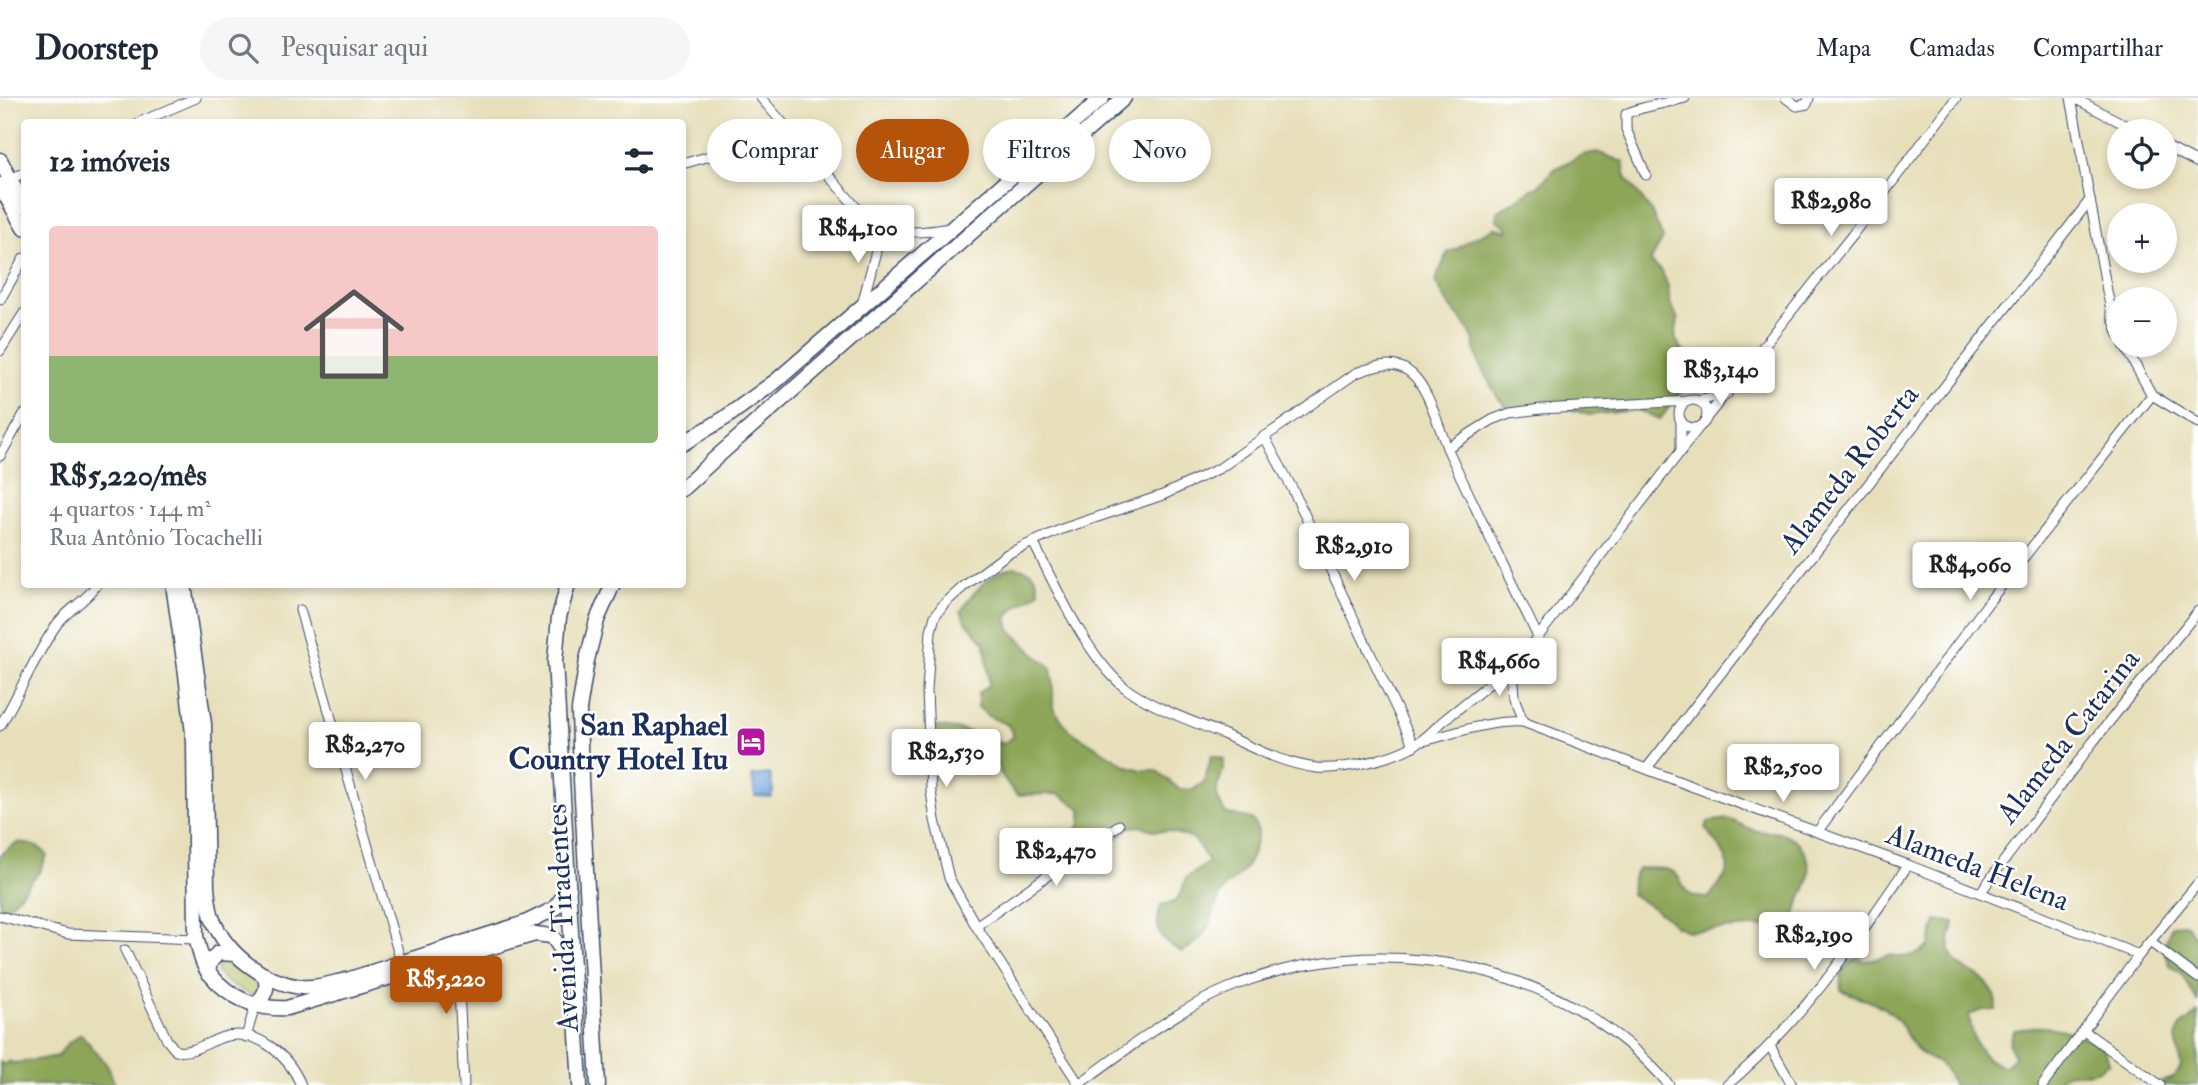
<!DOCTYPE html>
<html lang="pt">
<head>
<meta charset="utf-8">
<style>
  :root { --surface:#fff; --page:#f6f6f7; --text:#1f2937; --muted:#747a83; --line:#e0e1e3; --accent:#b45309 }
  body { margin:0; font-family:"IM FELL Double Pica",serif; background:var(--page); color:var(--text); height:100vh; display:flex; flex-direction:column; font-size:26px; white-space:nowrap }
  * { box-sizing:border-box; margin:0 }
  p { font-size:23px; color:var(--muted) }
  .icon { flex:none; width:38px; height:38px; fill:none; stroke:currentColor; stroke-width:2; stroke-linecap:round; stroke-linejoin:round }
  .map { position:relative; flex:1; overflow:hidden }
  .details { position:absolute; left:21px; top:21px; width:665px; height:469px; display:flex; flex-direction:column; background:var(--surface); border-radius:7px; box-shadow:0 4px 10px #0003 }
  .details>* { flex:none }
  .hud { position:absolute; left:707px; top:21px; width:665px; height:63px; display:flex; gap:14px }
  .tools { position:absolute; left:2107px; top:21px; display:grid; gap:14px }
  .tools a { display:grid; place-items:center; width:70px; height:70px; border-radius:50%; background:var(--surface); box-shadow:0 4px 10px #0003; font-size:35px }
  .price { position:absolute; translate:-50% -60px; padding:0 16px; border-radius:7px; background:#fff; color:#222; font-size:23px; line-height:46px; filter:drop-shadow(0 2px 4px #0008) }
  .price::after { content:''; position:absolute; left:50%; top:42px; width:21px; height:16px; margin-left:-10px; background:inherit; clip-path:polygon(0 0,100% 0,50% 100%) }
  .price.selected { background:var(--accent); color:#fff }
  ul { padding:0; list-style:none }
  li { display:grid; align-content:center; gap:14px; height:371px; padding:0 28px }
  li+li { border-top:2px solid var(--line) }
  li span { display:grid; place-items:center; height:217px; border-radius:7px; color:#555 }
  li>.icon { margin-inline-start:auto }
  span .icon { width:126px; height:126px; fill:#fffc; stroke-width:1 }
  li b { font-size:30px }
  h2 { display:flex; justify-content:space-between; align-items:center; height:84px; padding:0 28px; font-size:30px }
  .tag { padding:0 24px; border-radius:32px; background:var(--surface); box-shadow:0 4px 10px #0003; font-size:24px; line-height:63px }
  .tag.selected { background:var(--accent); color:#fff }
  header { display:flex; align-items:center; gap:42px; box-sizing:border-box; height:98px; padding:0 35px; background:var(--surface); border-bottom:2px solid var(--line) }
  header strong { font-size:33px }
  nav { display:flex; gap:38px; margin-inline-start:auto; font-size:24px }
  .search { width:490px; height:63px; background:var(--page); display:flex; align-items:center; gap:18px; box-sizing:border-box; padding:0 24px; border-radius:38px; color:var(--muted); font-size:26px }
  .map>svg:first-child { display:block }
</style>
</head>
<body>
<header>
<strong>Doorstep</strong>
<div class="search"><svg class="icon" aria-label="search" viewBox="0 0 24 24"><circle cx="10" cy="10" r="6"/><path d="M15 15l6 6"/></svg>Pesquisar aqui</div>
<nav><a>Mapa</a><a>Camadas</a><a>Compartilhar</a></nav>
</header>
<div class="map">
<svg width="2198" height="987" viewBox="0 0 2198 987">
  <rect width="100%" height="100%" fill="#fff"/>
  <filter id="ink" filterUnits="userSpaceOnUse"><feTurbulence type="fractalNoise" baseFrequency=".0143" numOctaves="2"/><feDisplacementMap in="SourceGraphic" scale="14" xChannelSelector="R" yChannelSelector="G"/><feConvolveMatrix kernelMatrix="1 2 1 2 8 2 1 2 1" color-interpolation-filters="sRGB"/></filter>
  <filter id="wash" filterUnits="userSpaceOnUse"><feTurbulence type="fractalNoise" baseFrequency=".00686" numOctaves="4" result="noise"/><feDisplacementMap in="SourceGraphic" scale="28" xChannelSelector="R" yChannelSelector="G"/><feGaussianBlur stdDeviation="1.57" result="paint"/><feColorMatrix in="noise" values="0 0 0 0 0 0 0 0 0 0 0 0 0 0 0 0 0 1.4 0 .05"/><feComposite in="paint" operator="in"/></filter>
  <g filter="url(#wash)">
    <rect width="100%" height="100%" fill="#e7dfba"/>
    <path fill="#b1be60" stroke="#66765f" stroke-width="2" d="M225,861L242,874L259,880L263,886L255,899L229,886L217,875V864Z"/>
    <g fill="#8ca556" stroke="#546a5a" stroke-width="2">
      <path d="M1597,54L1623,64L1626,79L1651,113L1663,140L1650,164L1661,172L1668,188L1670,205L1678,221L1675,240L1687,259L1685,264L1684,290L1660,321L1637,312L1589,317L1564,309L1522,312L1508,310L1498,300L1479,266L1472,238L1466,227L1448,206L1435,183L1448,154C1463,150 1462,146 1473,140C1481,136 1487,134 1495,129L1507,133V129L1496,121L1497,114L1540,86L1556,70L1582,57Z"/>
      <path d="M1014,469C1032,472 1037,475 1039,494L1016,509L1007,519L1010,532L1039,560L1050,568L1053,582V610L1069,632L1127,668L1142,672H1156L1179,691L1193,692L1204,684L1212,657L1224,661C1224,689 1207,685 1225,715L1252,721L1258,733C1255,752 1250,768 1235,781C1230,785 1226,787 1223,792C1207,820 1216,835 1182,854C1159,842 1153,834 1161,807L1175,804L1182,793L1186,780L1209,764L1194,741L1169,733H1155L1142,728L1129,729L1119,739L1108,745L1080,748L1073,737L1081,725V711L1059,696L1017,697L1007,686L994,663C971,656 949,658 931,640L934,628L963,632L1003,646L1014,638L1008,627L988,618L978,609V595L989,587L985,545L967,525L961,513C973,494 991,474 1014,469Z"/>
      <path d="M1728,721C1737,724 1745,730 1753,732C1762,735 1772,733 1781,735C1800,740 1812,760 1809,778C1807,792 1798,799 1796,815L1785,825L1771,828L1688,833L1675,828L1665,818L1631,796L1632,782L1639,770C1648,771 1661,769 1669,772C1690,781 1674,800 1709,800C1713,793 1719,788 1723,781C1737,763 1715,745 1706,730L1708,724Z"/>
      <path d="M20,744C30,747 41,748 47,757L40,773L0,819V757L15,746Z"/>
      <path d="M1936,823L1954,824C1953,832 1948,845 1950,853C1956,880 1997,870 1996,912H1982L1969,917C1972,942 1979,961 2004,969L2014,959L2009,946L2014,933C2045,922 2079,934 2105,951L2109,965C2105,967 2102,970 2098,972C2081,980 2067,967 2054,987H1952C1946,963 1936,967 1919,954C1910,946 1906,932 1898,922C1883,905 1861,901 1841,892C1839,873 1844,869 1859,858L1862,864L1889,857L1904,859L1917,856L1929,848Z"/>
      <path d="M2186,826L2198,843V904L2181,875L2170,867L2165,854L2167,840L2172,827Z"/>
      <path d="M2198,914V987H2157L2159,984L2173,980L2181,969L2176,940L2180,928L2191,921Z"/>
      <path d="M81,936L108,968L115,987H0V964L3,966L8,965V963L14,965L30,963L58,958L67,946Z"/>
    </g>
    <path fill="#6ca2da" stroke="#44689c" stroke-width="2" d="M770,676L773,694L771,699L755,698L752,678Z"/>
  </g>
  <g filter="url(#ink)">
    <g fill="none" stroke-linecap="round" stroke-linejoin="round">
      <g stroke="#3a496c" stroke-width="11">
        <g id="street">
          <path d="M761,0L869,124L876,153L862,207"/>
          <path d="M1786,0L1797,8L1807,6L1809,0"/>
          <path d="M2071,0L2107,193L2112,217L2119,237"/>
          <path d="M2074,0L2137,33"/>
          <path d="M140,24L196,0"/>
          <path d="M2165,48L2198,65"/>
          <path d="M682,66L792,35"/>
          <path d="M1646,77L1626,31V16C1637,9 1669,5 1685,0"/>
          <path d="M9,81L24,75"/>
          <path d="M869,124C899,136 918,136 949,130"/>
          <path d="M0,202L24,160"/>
          <path d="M2124,247L2152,297L2198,325"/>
          <path d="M0,253L24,215"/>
          <circle cx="1693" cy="316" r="14"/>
          <path d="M1698,303L1727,296"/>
          <path d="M1707,319L1853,136L1956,0"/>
          <path d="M1681,323V354"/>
          <path d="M1264,338L1292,390L1414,648"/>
          <path d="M1447,350L1492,322L1510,315L1541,311L1689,303"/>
          <path d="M0,358L24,316"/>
          <path d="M1033,444C1055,487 1091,568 1131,594C1159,612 1192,623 1223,636C1253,650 1284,666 1317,670C1344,672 1397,660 1419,644C1428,639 1435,630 1443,623C1478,595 1508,572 1538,539L1700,328"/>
          <path d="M300,512L401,864"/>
          <path d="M1538,539C1508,477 1478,416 1449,354C1439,332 1430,292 1412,276C1395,261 1375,268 1356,275L1220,370L1163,397L1062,431L1007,456L963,489L943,507L935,518L931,533L927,592L931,693L935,722L949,780L976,828L1079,986C1128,951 1175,912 1231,889C1378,829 1565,863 1669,987"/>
          <path d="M1512,568L1514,600L1523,624"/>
          <path d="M0,628C20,595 35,557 57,526C69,510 87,503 97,486"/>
          <path d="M1423,643C1456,635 1489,622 1523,624L1691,688L1908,767L2139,857"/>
          <path d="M1647,670L2090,102"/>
          <path d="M1817,734L1991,501L2152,297"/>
          <path d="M1980,795L2093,644L2198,513"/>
          <path d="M0,818L68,836L196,841"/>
          <path d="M976,828L1119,727"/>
          <path d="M2150,844L2198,880"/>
          <path d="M125,852L167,942L176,953C192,956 208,944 223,939C257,929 289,958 301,987"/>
          <path d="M457,855L464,987"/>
          <path d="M2084,933L2160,987"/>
          <path d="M246,939L255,908"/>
          <path d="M1770,948L1792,987"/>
          <path d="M1727,987C1801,925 1854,846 1908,767"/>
          <path d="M2043,987L2139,857L2198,785"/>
        </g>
      </g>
      <g stroke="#3a496c" stroke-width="17">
        <g id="primary">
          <path d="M0,62L24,108"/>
          <path d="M0,87L24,130"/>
          <path d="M682,346L725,320L776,283L1102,0"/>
          <path d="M682,391L719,357L1124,0"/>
          <path d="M173,486L186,576L194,644L196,838C199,850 201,865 209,875C229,900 257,912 287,910L535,836L552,838L572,867"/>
          <path d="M184,486L204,626L207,790C208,800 209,812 213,822C227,857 264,884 301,889C317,891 335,884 350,881L525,825L554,811L569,791"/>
          <path d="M568,486L559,519L555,563L580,987"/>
          <path d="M208,874L210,864L218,855L235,856"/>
          <path d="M255,908C264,898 270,890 264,877"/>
          <path d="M598,987L581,682L579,612L587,562L597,522L613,486"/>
        </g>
      </g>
      <use href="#street" stroke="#fff" stroke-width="9"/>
      <use href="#primary" stroke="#fff" stroke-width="14"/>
    </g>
  </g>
  <defs>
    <g id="hotel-square" transform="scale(1.575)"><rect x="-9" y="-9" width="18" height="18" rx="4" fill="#b5179e" stroke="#fff"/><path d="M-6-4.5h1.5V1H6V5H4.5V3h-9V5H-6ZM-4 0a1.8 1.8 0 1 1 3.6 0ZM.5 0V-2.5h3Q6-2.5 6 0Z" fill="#fff"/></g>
  </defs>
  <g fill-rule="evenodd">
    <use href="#hotel-square" x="751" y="644"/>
  </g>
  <g text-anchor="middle" stroke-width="5" stroke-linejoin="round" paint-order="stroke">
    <g font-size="30" fill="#1b2f5e" stroke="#fff">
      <text transform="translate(1849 371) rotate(-52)" y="10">Alameda Roberta</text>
      <text transform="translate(2068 638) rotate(-52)" y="10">Alameda Catarina</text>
      <text transform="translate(1978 769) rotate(21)" y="10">Alameda Helena</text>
      <text transform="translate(562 820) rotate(-93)" y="10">Avenida Tiradentes</text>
    </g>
    <g font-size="30" font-weight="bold" fill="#1b2f5e" stroke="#fff" text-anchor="end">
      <text x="728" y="637">San Raphael<tspan x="728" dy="34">Country Hotel Itu</tspan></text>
    </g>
  </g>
</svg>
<div class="tools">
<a><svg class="icon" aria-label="locate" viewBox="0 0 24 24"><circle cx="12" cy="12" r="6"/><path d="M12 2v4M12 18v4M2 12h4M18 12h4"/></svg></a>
<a>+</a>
<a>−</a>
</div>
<b class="price" style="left:1831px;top:140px">R$2,980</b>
<b class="price" style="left:858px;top:167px">R$4,100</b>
<b class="price" style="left:1721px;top:309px">R$3,140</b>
<b class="price" style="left:1354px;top:485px">R$2,910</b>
<b class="price" style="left:1970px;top:504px">R$4,060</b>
<b class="price" style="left:1499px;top:600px">R$4,660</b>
<b class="price" style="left:365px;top:684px">R$2,270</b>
<b class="price" style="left:946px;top:691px">R$2,530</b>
<b class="price" style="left:1783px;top:706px">R$2,500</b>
<b class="price" style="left:1056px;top:790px">R$2,470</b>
<b class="price" style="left:1814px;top:874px">R$2,190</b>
<b class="price selected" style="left:446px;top:918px">R$5,220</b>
<div class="hud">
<a class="tag">Comprar</a>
<a class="tag selected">Alugar</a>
<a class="tag">Filtros</a>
<a class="tag">Novo</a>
</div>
<section class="details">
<h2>12 imóveis<svg class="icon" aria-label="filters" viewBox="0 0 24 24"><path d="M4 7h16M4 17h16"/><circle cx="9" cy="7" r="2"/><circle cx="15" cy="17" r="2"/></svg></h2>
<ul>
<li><span style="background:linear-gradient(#f6c9c9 60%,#8fb573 0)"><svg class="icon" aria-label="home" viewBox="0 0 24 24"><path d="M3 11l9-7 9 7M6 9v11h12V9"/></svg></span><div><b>R$5,220/mês</b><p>4 quartos · 144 m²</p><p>Rua Antônio Tocachelli</p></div></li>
</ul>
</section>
</div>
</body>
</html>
